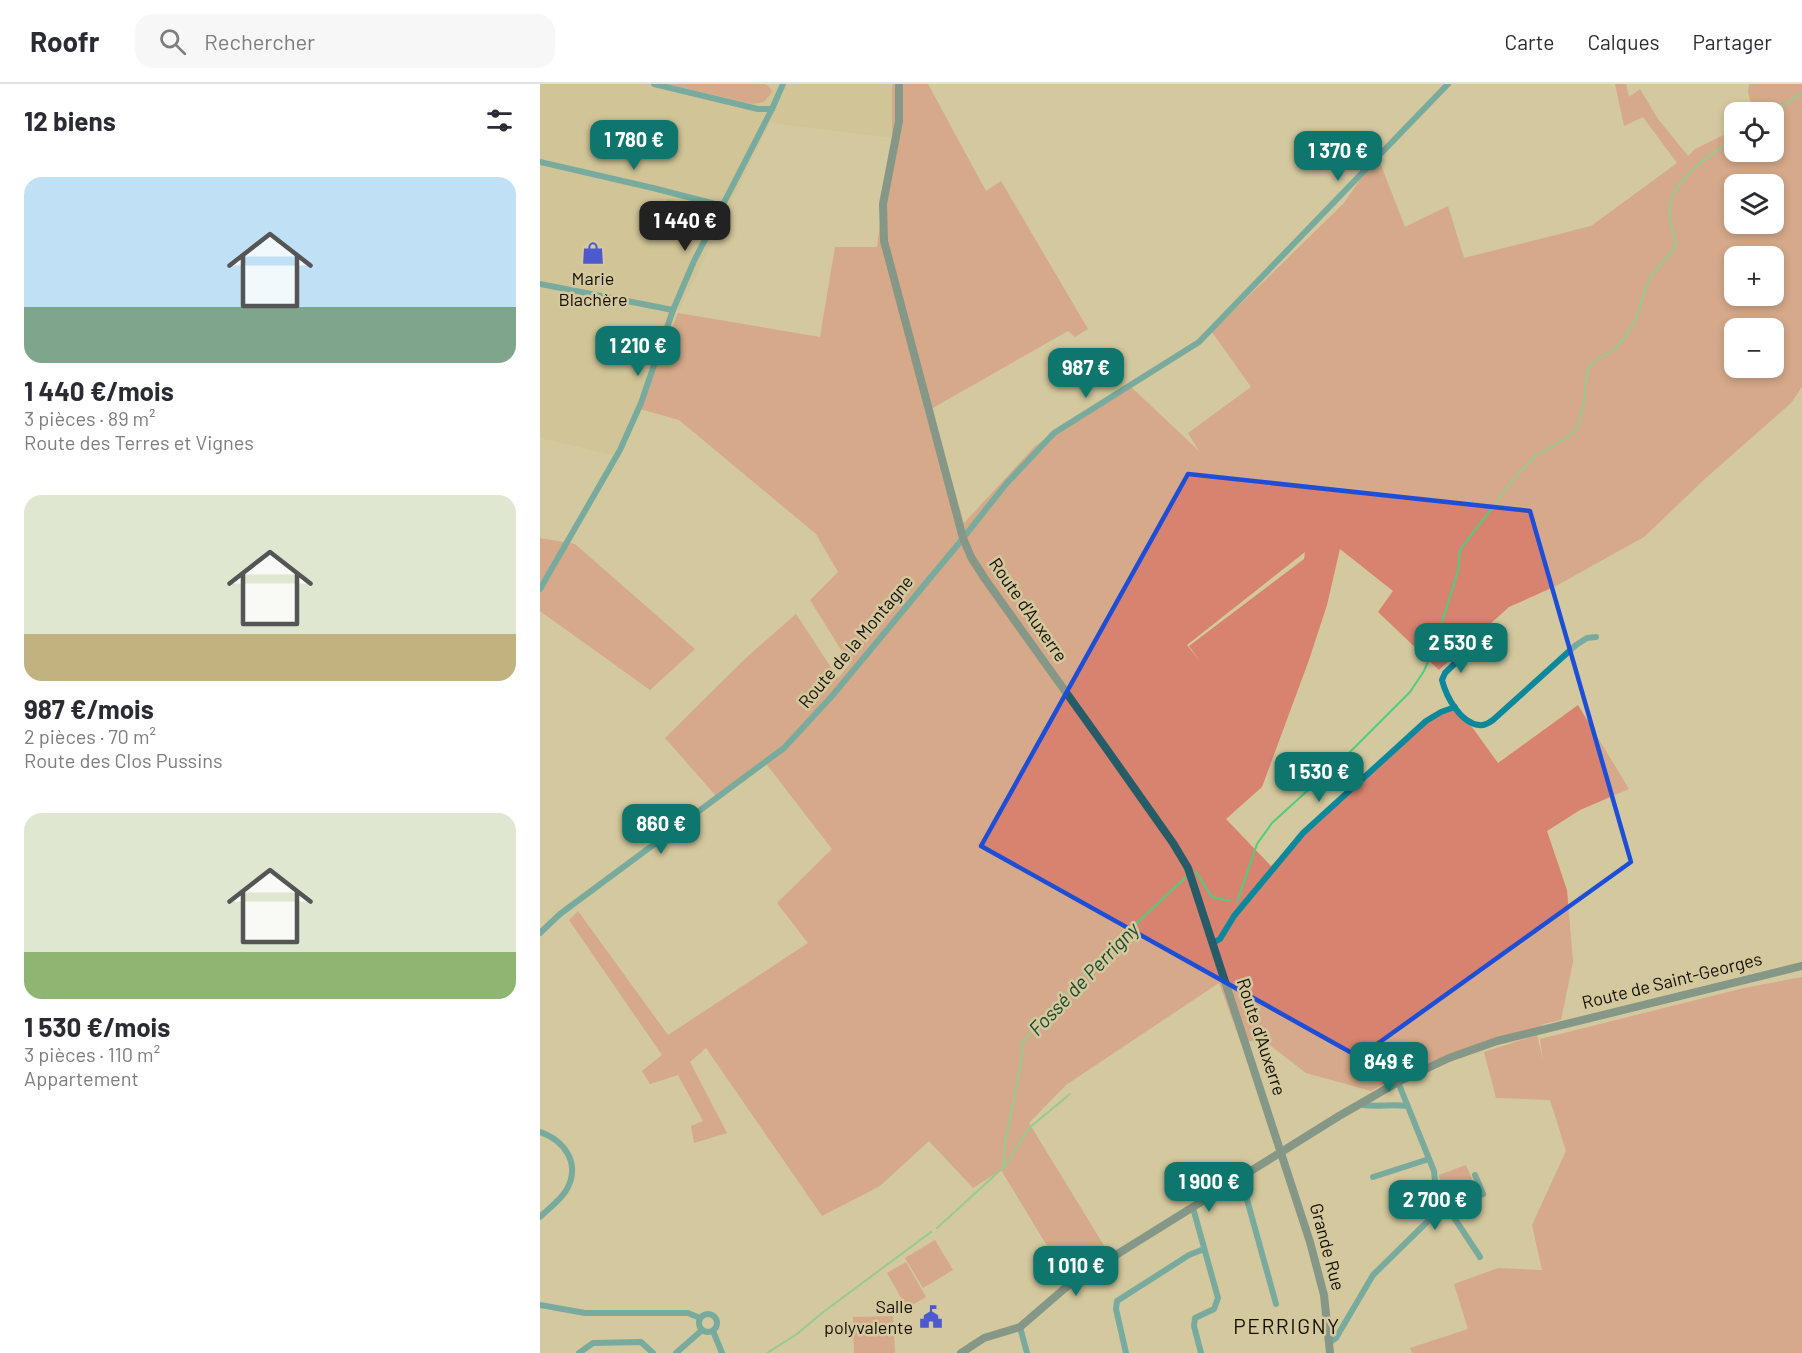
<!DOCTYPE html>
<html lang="fr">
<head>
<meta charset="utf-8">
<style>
  :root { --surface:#fff; --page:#f7f7f7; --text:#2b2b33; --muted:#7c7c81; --line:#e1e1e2; --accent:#0f766e }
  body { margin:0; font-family:Barlow,sans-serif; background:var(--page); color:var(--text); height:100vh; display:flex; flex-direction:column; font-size:22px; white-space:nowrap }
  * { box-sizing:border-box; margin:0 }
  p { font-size:20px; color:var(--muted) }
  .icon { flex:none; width:33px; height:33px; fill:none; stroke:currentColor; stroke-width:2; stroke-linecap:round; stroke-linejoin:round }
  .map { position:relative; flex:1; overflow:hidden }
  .drawer { display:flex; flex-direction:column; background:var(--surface); width:540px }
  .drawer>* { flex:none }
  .controls { position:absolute; left:1184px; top:18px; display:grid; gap:12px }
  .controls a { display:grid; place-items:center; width:60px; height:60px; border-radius:12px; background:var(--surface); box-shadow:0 3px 9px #0003; font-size:30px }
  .price { position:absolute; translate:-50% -51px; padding:0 14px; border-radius:12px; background:var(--accent); color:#fff; font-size:20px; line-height:39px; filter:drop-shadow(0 2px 3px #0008) }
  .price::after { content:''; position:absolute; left:50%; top:36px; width:18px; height:14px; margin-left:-9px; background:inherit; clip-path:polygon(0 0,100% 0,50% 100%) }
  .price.current { background:#222; color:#fff }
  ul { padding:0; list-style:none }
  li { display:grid; align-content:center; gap:12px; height:318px; padding:0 24px }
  li span { display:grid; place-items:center; height:186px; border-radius:18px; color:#555 }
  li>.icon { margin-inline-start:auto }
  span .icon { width:108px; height:108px; fill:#fffc; stroke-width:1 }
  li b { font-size:26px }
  h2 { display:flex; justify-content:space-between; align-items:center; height:72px; padding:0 24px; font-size:26px }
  header { display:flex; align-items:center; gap:36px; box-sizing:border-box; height:84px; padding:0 30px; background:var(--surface); border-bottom:2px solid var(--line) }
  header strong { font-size:28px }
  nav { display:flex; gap:33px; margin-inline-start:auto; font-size:21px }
  .search { width:420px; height:54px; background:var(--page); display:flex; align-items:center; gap:15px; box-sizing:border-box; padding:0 21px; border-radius:18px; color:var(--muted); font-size:22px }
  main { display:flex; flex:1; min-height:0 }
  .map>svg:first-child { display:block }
</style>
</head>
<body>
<header>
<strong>Roofr</strong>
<div class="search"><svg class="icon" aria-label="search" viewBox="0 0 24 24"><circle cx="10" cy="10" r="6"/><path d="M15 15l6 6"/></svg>Rechercher</div>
<nav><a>Carte</a><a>Calques</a><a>Partager</a></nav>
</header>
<main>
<section class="drawer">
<h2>12 biens<svg class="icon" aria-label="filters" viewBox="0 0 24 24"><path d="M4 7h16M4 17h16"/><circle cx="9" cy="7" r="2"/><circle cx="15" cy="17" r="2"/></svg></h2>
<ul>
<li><span style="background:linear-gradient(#bfe0f5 70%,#7fa58c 0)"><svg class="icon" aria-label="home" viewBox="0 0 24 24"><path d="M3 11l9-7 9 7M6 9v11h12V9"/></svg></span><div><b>1 440 €/mois</b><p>3 pièces · 89 m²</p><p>Route des Terres et Vignes</p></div></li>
<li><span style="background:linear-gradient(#dfe7d0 75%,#c2b280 0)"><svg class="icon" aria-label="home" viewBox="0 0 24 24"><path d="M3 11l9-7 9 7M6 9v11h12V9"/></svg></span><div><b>987 €/mois</b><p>2 pièces · 70 m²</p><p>Route des Clos Pussins</p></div></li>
<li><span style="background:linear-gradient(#dfe7d0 75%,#8fb573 0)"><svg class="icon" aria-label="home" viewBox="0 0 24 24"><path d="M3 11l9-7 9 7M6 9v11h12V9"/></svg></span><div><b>1 530 €/mois</b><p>3 pièces · 110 m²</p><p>Appartement</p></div></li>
</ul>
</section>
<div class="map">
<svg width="1262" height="1269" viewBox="0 0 1262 1269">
  <rect width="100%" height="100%" fill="#d4c89e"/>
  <path fill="#cfc18f" d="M0,0H352V54L230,39L138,229L80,373L0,354Z"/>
  <g fill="#d78370" fill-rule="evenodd">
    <path d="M126,0H225L230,3L232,8L224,18L213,20Z"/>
    <path d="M352,0H388L446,107L461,97L548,245L535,253L528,247L391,325L424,439L495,362L588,300L659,367L648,349L711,303L672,248L804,119L837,71L865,143L908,122L924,174L1051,142L1137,79L1103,33L1084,42L1075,0H1086L1089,13L1100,5L1118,35L1148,72L1155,65L1194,46V68H1233V28H1213L1208,8L1209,0H1262V303L1251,319L1167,393L1104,453L1016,502L969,523L899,586L838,528L853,507L800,465L787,521L769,576L722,703L686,735L731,782L889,634L919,625L958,679L1038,621L1089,705L1040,726L1007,747L1027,806L1033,878L1021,936L1003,940L1000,943L863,989L831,1007L766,989L722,955L701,959L679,899L526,1001L489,1039L568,1168L526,1193L461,1086L433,1104L389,1057L340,1102L282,1132L166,964L150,978L187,1049L154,1059L151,1042L163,1037L138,991L110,1000L102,987L122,971L29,836L38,827L128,951L268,859L237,819L292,765L224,677L176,712L125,654L208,572L256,530L298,594L310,580L270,516L298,488L276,450L139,336L100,325L138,229L280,253L295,163H337L352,54ZM1194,100H1233V140H1194ZM1194,172H1233V212H1194ZM1194,244H1233V284H1194ZM765,468L764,475L649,562L660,577L647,561Z"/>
    <path d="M0,454L35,460L155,565L110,606L0,527Z"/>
    <path d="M1262,893V1269H872L870,1264L928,1245L914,1200L958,1184L1002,1186L992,1141L1026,1067L1010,1016L956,1014L944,968L997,951L1003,976L1000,955L1204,904Z"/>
    <path d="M926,1081L938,1109L904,1126L899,1091Z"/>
    <path d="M395,1156L413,1186L383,1204L365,1174Z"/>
    <path d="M366,1178L386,1213L367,1224L347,1189Z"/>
    <path d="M353,1232L355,1269H314L313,1233Z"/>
  </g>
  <path fill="#4cce80" d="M127,115L162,124L166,130L165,138L160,141L157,134L124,126Z"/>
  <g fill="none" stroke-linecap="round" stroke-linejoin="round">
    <g stroke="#4cce80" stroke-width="2">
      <path d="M1233,29L1262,9"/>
      <path d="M656,788L672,813L690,817"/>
      <path d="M697,818L717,760L732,739L812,666L870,608L884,587L895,560L918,487L920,466L977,391L994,373L1031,351L1038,342L1044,318L1047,288L1052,279L1075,265L1086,252L1096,236L1103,211L1111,192L1136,162C1133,148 1127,129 1131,116C1140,90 1173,69 1194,54"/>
      <path d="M463,1084L465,1059L481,979L483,958L513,923L569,865L646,793"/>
      <path d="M397,1144L465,1082L489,1044L530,1010"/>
      <path d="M227,1269L257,1250L282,1229L391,1148"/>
    </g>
    <g stroke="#0b889c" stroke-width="6">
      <path d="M114,0L218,25H232"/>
      <path d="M0,78L113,104L183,122"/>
      <path d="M0,200L133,226"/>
      <path d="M0,505L80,366L101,319L133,226L154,177L232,25L243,0"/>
      <path d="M936,559L905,589L902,596C906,612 920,639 939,641C944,642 949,639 953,636L1036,561L1047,554L1056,553"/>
      <path d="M0,849L20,830L244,664L292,612L420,458L466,400L514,349L659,258L908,0"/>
      <path d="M673,859L680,855L694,832L763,749L886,637L901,628L915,623"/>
      <path d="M821,1019L823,1021C838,1023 852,1020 867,1022"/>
      <path d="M0,1048C24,1056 41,1079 27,1105C21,1116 9,1124 0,1133"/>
      <path d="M833,1093L889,1075"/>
      <path d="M701,1094L736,1220"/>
      <path d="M653,1124L678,1214L674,1225L655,1234L654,1242L661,1269"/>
      <path d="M909,1126L940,1173"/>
      <path d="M893,1130L909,1126L943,1110L935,1091"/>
      <path d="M0,1221L45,1229H148L160,1234"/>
      <circle cx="168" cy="1239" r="9"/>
      <path d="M480,1243L487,1269"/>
      <path d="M173,1247L182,1269"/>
      <path d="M789,1259L796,1254L833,1191L887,1138L893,1130L897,1118L894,1087L858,998"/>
      <path d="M39,1269L53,1259L101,1258L113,1269"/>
      <path d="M136,1269L161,1247"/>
      <path d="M586,1269L576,1225L577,1217L649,1171L664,1165"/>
    </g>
    <g stroke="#265c68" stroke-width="8">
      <path d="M359,0V37L343,120L344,157L423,454L431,473L445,495L568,667L633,759L648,784L770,1158L784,1211L790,1269"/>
      <path d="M421,1269L444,1254L480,1243L531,1199L799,1032L858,998L909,974L957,957L1262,882"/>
    </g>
  </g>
  <path d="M0 0H1262V1269H0ZM648,390L990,427L1091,778L819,973L441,762Z" fill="#d4c89e" fill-opacity=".55" fill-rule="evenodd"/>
  <path fill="none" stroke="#1d4ed8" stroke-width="4.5" stroke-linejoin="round" d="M648,390L990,427L1091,778L819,973L441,762Z"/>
  <defs>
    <g id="shop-bare" transform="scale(1.8)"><path d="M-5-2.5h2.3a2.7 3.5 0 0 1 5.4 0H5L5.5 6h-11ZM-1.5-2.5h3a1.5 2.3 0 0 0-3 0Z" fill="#4d5acf" stroke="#d4c89e" stroke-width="2.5" paint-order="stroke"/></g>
    <g id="civic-bare" transform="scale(1.8)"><path d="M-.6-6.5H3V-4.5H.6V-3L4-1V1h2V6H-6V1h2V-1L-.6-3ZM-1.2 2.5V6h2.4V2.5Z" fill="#4d5acf" stroke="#d4c89e" stroke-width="2.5" paint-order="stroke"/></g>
  </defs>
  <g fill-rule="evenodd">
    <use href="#shop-bare" x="53" y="169"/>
    <use href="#civic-bare" x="391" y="1233"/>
  </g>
  <g text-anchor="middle" stroke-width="5" stroke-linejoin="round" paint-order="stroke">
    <g font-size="18" fill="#140f02" stroke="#d4c89e">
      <text x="53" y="201">Marie<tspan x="53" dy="21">Blachère</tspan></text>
      <text x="373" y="1229" text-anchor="end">Salle<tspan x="373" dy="21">polyvalente</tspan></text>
    </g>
    <g font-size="18" fill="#140f02" stroke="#d4c89e">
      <text transform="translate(488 526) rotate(55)" y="6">Route d'Auxerre</text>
      <text transform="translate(316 558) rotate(-50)" y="6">Route de la Montagne</text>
      <text transform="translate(1132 897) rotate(-14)" y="6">Route de Saint-Georges</text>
      <text transform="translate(721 953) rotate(72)" y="6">Route d'Auxerre</text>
      <text transform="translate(787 1163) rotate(75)" y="6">Grande Rue</text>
    </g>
    <g font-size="20" font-style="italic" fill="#174a2b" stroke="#d4c89e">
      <text transform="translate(544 895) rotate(-46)" y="7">Fossé de Perrigny</text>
    </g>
    <g font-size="21" letter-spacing="1.5" fill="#140f02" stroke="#d4c89e">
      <text x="747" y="1250">PERRIGNY</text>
    </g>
  </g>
</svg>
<div class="controls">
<a><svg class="icon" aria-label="locate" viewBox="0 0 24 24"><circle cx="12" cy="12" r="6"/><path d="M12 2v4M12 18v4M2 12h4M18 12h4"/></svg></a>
<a><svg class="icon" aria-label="layers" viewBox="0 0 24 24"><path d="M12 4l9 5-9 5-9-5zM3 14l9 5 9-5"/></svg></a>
<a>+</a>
<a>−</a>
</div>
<b class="price" style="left:94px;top:87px">1 780 €</b>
<b class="price" style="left:798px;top:98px">1 370 €</b>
<b class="price current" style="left:145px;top:168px">1 440 €</b>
<b class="price" style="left:98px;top:293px">1 210 €</b>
<b class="price" style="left:546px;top:315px">987 €</b>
<b class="price" style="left:921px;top:590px">2 530 €</b>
<b class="price" style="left:779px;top:719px">1 530 €</b>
<b class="price" style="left:121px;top:771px">860 €</b>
<b class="price" style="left:849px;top:1009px">849 €</b>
<b class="price" style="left:669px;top:1129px">1 900 €</b>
<b class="price" style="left:895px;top:1147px">2 700 €</b>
<b class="price" style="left:536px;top:1213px">1 010 €</b>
</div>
</main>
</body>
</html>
